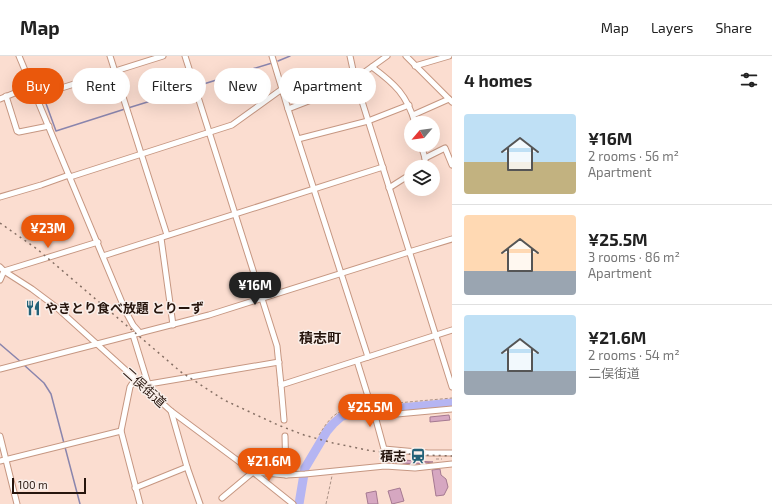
<!DOCTYPE html>
<html lang="en">
<head>
<meta charset="utf-8">
<style>
  :root { --surface:#fff; --page:#f2f2f2; --text:#222; --muted:#767676; --line:#e0e0e0; --accent:#ea580c }
  body { margin:0; font-family:"Exo 2","Noto Sans JP",sans-serif; background:var(--page); color:var(--text); height:100vh; display:flex; flex-direction:column; font-size:15px; white-space:nowrap }
  * { box-sizing:border-box; margin:0 }
  p { font-size:13px; color:var(--muted) }
  .icon { flex:none; width:22px; height:22px; fill:none; stroke:currentColor; stroke-width:2; stroke-linecap:round; stroke-linejoin:round }
  .map { position:relative; flex:1; overflow:hidden }
  .panel { display:flex; flex-direction:column; background:var(--surface); width:320px }
  .panel>* { flex:none }
  .banner { position:absolute; left:12px; top:12px; width:380px; height:36px; display:flex; gap:8px }
  .needle { width:26px; rotate:241deg }
  .tools { position:absolute; left:404px; top:60px; display:grid; gap:8px }
  .tools a { display:grid; place-items:center; width:36px; height:36px; border-radius:50%; background:var(--surface); box-shadow:0 4px 16px #0002; font-size:20px }
  .scale { position:absolute; left:12px; bottom:10px; width:74px; box-sizing:border-box; padding-left:4px; border:2px solid #26150d; border-top:0; font-size:11px; line-height:14px; white-space:nowrap; color:#26150d; -webkit-text-stroke:3px #f9efea; paint-order:stroke }
  .price { position:absolute; translate:-50% -34px; padding:0 9px; border-radius:14px; background:var(--accent); color:#fff; font-size:13px; line-height:26px; filter:drop-shadow(0 1px 2px #0008) }
  .price::after { content:''; position:absolute; left:50%; top:24px; width:12px; height:9px; margin-left:-6px; background:inherit; clip-path:polygon(0 0,100% 0,50% 100%) }
  .price.active { background:#222; color:#fff }
  ul { padding:0; list-style:none }
  li { display:flex; align-items:center; gap:12px; height:100px; padding:0 12px }
  li+li { border-top:1px solid var(--line) }
  li span { display:grid; place-items:center; flex:none; width:112px; height:80px; border-radius:4px; color:#555 }
  li>.icon { margin-inline-start:auto }
  span .icon { width:48px; height:48px; fill:#fffc; stroke-width:1 }
  li b { font-size:17px }
  h2 { display:flex; justify-content:space-between; align-items:center; height:48px; padding:0 12px; font-size:17px }
  .chip { padding:0 14px; border-radius:18px; background:var(--surface); box-shadow:0 4px 16px #0002; font-size:14px; line-height:36px }
  .chip.active { background:var(--accent); color:#fff }
  header { display:flex; align-items:center; gap:24px; box-sizing:border-box; height:56px; padding:0 20px; background:var(--surface); border-bottom:1px solid var(--line) }
  header strong { font-size:19px }
  nav { display:flex; gap:22px; margin-inline-start:auto; font-size:14px }
  main { display:flex; flex:1; min-height:0 }
  .map>svg:first-child { display:block }
</style>
</head>
<body>
<header>
<strong>Map</strong>
<nav><a>Map</a><a>Layers</a><a>Share</a></nav>
</header>
<main>
<div class="map">
<svg width="452" height="448" viewBox="0 0 452 448">
  <rect width="100%" height="100%" fill="#fbddd0"/>
  <g fill="none" stroke-linecap="round" stroke-linejoin="round">
    <g stroke="#8a85ad" stroke-width="1.5">
      <path d="M278,5L290,0"/>
      <path d="M197,30L272,7"/>
      <path d="M44,42L56,75L125,53"/>
      <path d="M128,52L193,32"/>
      <path d="M0,288L21,306"/>
      <path d="M24,309L44,327L51,338L80,448"/>
    </g>
    <path stroke="#b5b5f2" stroke-width="9" d="M299,448L305,412L327,375L333,368L342,360L360,356L452,347"/>
  </g>
  <g fill="#d6a7c1" stroke="#a57991">
    <path d="M449,359L450,364L430,366V361Z"/>
    <path d="M389,403L417,405L433,406L415,408L388,406Z"/>
    <path d="M440,413L441,419L446,423L448,431L444,439L436,440L432,414Z"/>
    <path d="M400,432L404,445L392,448L388,435Z"/>
    <path d="M376,435L378,448H368L366,437Z"/>
  </g>
  <g fill="none" stroke-linecap="round" stroke-linejoin="round">
    <g stroke="#c69782" stroke-width="7">
      <g id="minor">
        <path d="M19,0L126,256L133,269L140,277"/>
        <path d="M110,0L167,179"/>
        <path d="M185,0L277,290L281,329L452,274"/>
        <path d="M272,0L288,53L368,301"/>
        <path d="M350,0L355,23L452,331"/>
        <path d="M406,0L452,46"/>
        <path d="M415,10L449,0"/>
        <path d="M372,11C395,28 407,39 415,67"/>
        <path d="M6,40L17,75L19,76L49,70"/>
        <path d="M36,40L163,0"/>
        <path d="M0,43L32,30"/>
        <path d="M288,53L319,41L355,23L387,0"/>
        <path d="M413,59L449,43"/>
        <path d="M298,83L368,65L409,49"/>
        <path d="M425,102L445,92L452,109"/>
        <path d="M420,111L425,108V102L421,89"/>
        <path d="M70,121L232,69L282,33"/>
        <path d="M389,132L411,118"/>
        <path d="M0,141L41,129L69,119"/>
        <path d="M161,182L173,269"/>
        <path d="M103,200L383,111"/>
        <path d="M0,211L4,215L32,233L56,251L171,355L253,416L293,448"/>
        <path d="M0,224L4,215L98,186"/>
        <path d="M133,279L149,331"/>
        <path d="M357,305L371,350"/>
        <path d="M0,313L209,259L409,196L452,183"/>
        <path d="M135,323L130,331L121,375L140,448"/>
        <path d="M149,328L279,306"/>
        <path d="M281,329L284,364"/>
        <path d="M452,353L375,360L384,393L428,397H452"/>
        <path d="M171,355L187,411L200,448"/>
        <path d="M0,380L17,448"/>
        <path d="M285,380L286,419"/>
        <path d="M0,405L121,375"/>
        <path d="M135,432L187,411"/>
        <path d="M222,442L253,416L286,419L305,418L385,410L415,412L452,408"/>
      </g>
    </g>
    <g stroke="#ab9287" stroke-width="1" stroke-dasharray="3 2" stroke-linecap="butt">
      <path d="M375,349L452,342"/>
      <path d="M319,379C333,356 339,353 366,350"/>
      <path d="M436,403H442"/>
      <path d="M326,448L332,420"/>
    </g>
    <use href="#minor" stroke="#fff" stroke-width="5"/>
    <path stroke="#856f64" stroke-width="1.5" stroke-dasharray="2 4" stroke-linecap="butt" d="M0,167L37,193L181,316L224,344L278,369L304,379L333,387L372,395L423,399L452,400"/>
  </g>
  <defs>
    <g id="restaurant-bare" transform="scale(1.2)"><path d="M-5-6h1v4h1v-4h1v4h1v-4h1v5L-1.5 .5V6h-2V.5L-5-1ZM5-6V6H3V1.5H1.5Q1.5-4 5-6Z" fill="#236278" stroke="#f9efea" stroke-width="2.5" paint-order="stroke"/></g>
    <g id="station-bare" transform="scale(1.2)"><path d="M-3-6H3Q5-6 5-4V2Q5 4 3 4L4.5 6H3L1.5 4h-3L-3 6H-4.5L-3 4Q-5 4-5 2V-4Q-5-6-3-6ZM-3.5-4v3h7v-3ZM-3.5 1v1.5H-2V1ZM2 1v1.5H3.5V1Z" fill="#236278" stroke="#f9efea" stroke-width="2.5" paint-order="stroke"/></g>
  </defs>
  <g fill-rule="evenodd">
    <use href="#restaurant-bare" x="33" y="252"/>
    <use href="#station-bare" x="418" y="400"/>
  </g>
  <g text-anchor="middle" stroke-width="3" stroke-linejoin="round" paint-order="stroke">
    <g font-size="13" font-weight="bold" fill="#26150d" stroke="#f9efea" text-anchor="start">
      <text x="45" y="257">やきとり食べ放題 とりーず</text>
      <text x="406" y="405" text-anchor="end">積志</text>
    </g>
    <g font-size="13" fill="#26150d" stroke="#f9efea">
      <text transform="translate(145 331) rotate(42)" y="5">二俣街道</text>
    </g>
    <g font-size="14" font-weight="bold" fill="#26150d" stroke="#f9efea">
      <text x="320" y="287">積志町</text>
    </g>
  </g>
</svg>
<div class="tools">
<a><svg class="needle" viewBox="-14 -14 28 28"><path d="M0-13l5 13h-10z" fill="#e53935"/><path d="M0 13l5-13h-10z" fill="#767676"/></svg></a>
<a><svg class="icon" aria-label="layers" viewBox="0 0 24 24"><path d="M12 4l9 5-9 5-9-5zM3 14l9 5 9-5"/></svg></a>
</div>
<div class="scale">100 m</div>
<b class="price" style="left:48px;top:193px">¥23M</b>
<b class="price active" style="left:255px;top:250px">¥16M</b>
<b class="price" style="left:370px;top:372px">¥25.5M</b>
<b class="price" style="left:269px;top:426px">¥21.6M</b>
<div class="banner">
<a class="chip active">Buy</a>
<a class="chip">Rent</a>
<a class="chip">Filters</a>
<a class="chip">New</a>
<a class="chip">Apartment</a>
</div>
</div>
<section class="panel">
<h2>4 homes<svg class="icon" aria-label="filters" viewBox="0 0 24 24"><path d="M4 7h16M4 17h16"/><circle cx="9" cy="7" r="2"/><circle cx="15" cy="17" r="2"/></svg></h2>
<ul>
<li><span style="background:linear-gradient(#bfe0f5 60%,#c2b280 0)"><svg class="icon" aria-label="home" viewBox="0 0 24 24"><path d="M3 11l9-7 9 7M6 9v11h12V9"/></svg></span><div><b>¥16M</b><p>2 rooms · 56 m²</p><p>Apartment</p></div></li>
<li><span style="background:linear-gradient(#ffd9b3 70%,#9aa5b1 0)"><svg class="icon" aria-label="home" viewBox="0 0 24 24"><path d="M3 11l9-7 9 7M6 9v11h12V9"/></svg></span><div><b>¥25.5M</b><p>3 rooms · 86 m²</p><p>Apartment</p></div></li>
<li><span style="background:linear-gradient(#bfe0f5 70%,#9aa5b1 0)"><svg class="icon" aria-label="home" viewBox="0 0 24 24"><path d="M3 11l9-7 9 7M6 9v11h12V9"/></svg></span><div><b>¥21.6M</b><p>2 rooms · 54 m²</p><p>二俣街道</p></div></li>
</ul>
</section>
</main>
</body>
</html>
